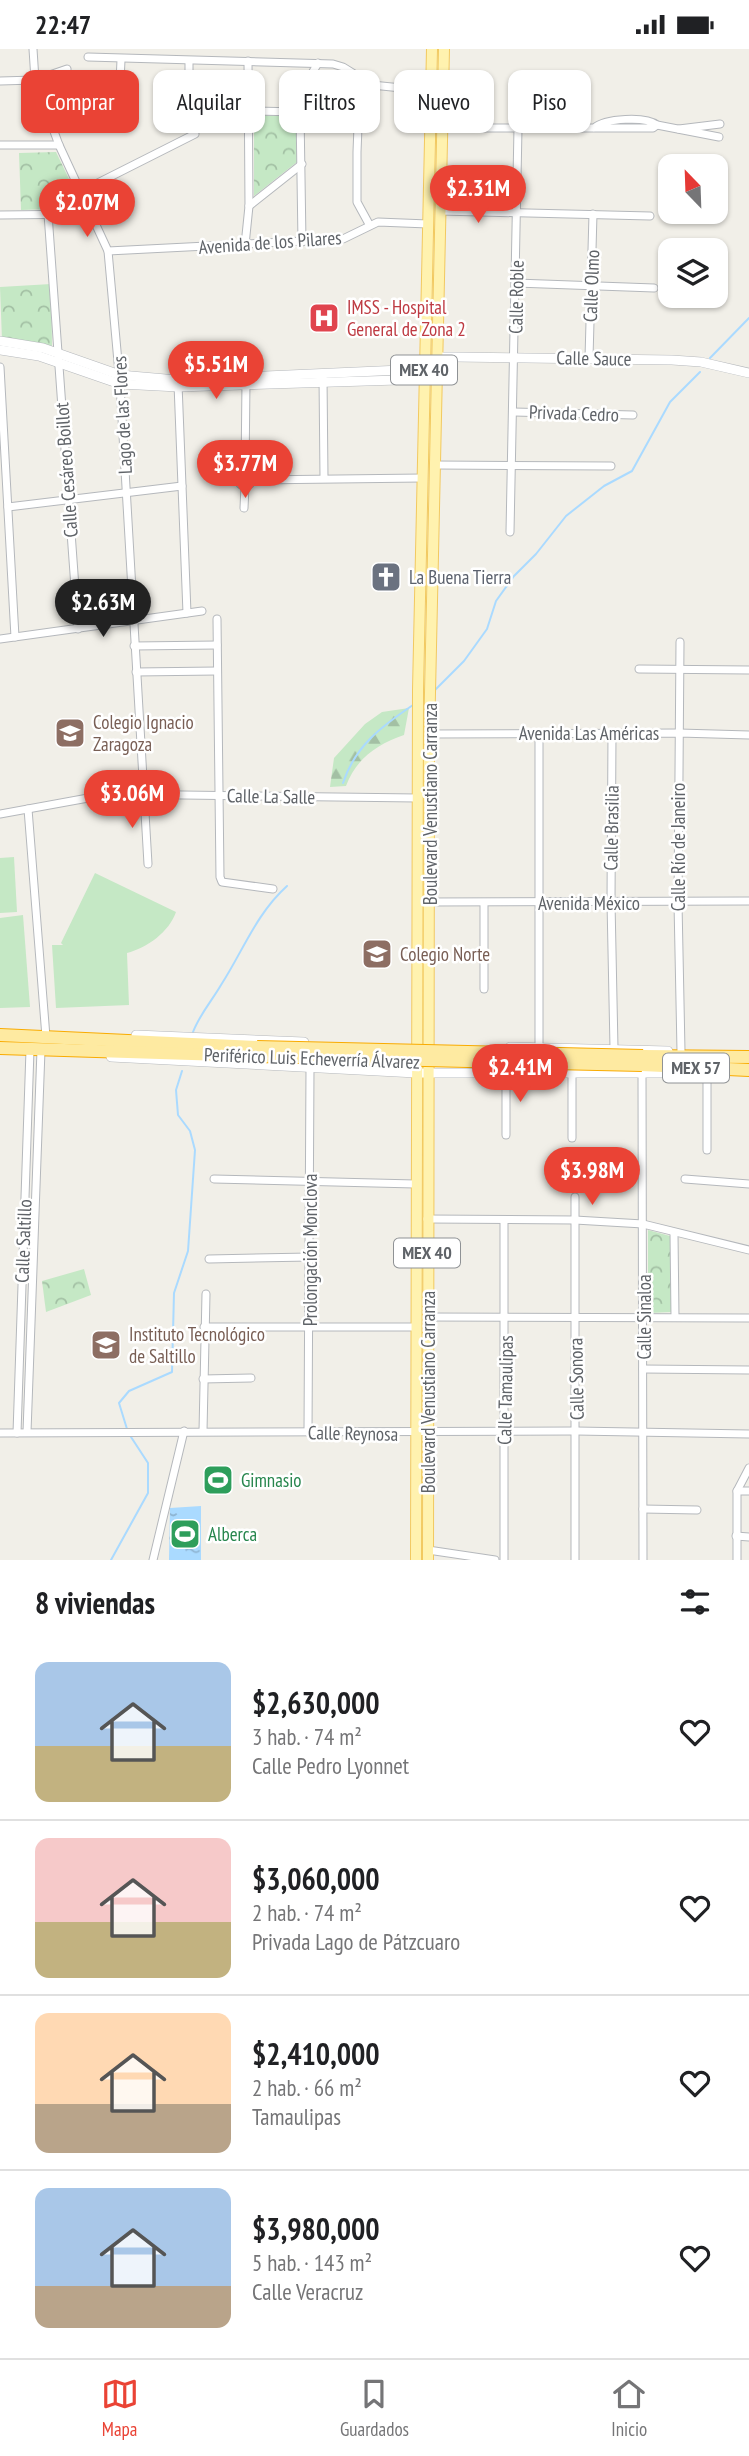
<!DOCTYPE html>
<html lang="es">
<head>
<meta charset="utf-8">
<style>
  :root { --surface:#fff; --page:#f6f6f6; --text:#202124; --muted:#757577; --line:#e0e0e0; --accent:#ea4335 }
  body { margin:0; font-family:"PT Sans Narrow",sans-serif; background:var(--page); color:var(--text); height:100vh; display:flex; flex-direction:column; font-size:26px; white-space:nowrap }
  * { box-sizing:border-box; margin:0 }
  p { font-size:23px; color:var(--muted) }
  .icon { flex:none; width:38px; height:38px; fill:none; stroke:currentColor; stroke-width:2; stroke-linecap:round; stroke-linejoin:round }
  .map { position:relative; height:1511px; overflow:hidden }
  .panel { display:flex; flex-direction:column; background:var(--surface); flex:1 }
  .panel>* { flex:none }
  .top-card { position:absolute; left:21px; top:21px; width:707px; height:63px; display:flex; gap:14px }
  .needle { width:46px; rotate:337deg }
  .controls { position:absolute; left:658px; top:105px; display:grid; gap:14px }
  .controls a { display:grid; place-items:center; width:70px; height:70px; border-radius:14px; background:var(--surface); box-shadow:0 2px 5px #0004; font-size:35px }
  .price { position:absolute; translate:-50% -60px; padding:0 16px; border-radius:24px; background:var(--accent); color:#fff; font-size:23px; line-height:46px; filter:drop-shadow(0 2px 4px #0008) }
  .price::after { content:''; position:absolute; left:50%; top:42px; width:21px; height:16px; margin-left:-10px; background:inherit; clip-path:polygon(0 0,100% 0,50% 100%) }
  .price.current { background:#222; color:#fff }
  ul { padding:0; list-style:none }
  li { display:flex; align-items:center; gap:21px; height:175px; padding:0 35px }
  li+li { border-top:2px solid var(--line) }
  li span { display:grid; place-items:center; flex:none; width:196px; height:140px; border-radius:14px; color:#555 }
  li>.icon { margin-inline-start:auto }
  span .icon { width:84px; height:84px; fill:#fffc; stroke-width:1 }
  li b { font-size:30px }
  h2 { display:flex; justify-content:space-between; align-items:center; height:84px; padding:0 35px; font-size:30px }
  .pill { padding:0 24px; border-radius:14px; background:var(--surface); box-shadow:0 2px 5px #0004; font-size:24px; line-height:63px }
  .pill.current { background:var(--accent); color:#fff }
  .status { display:flex; justify-content:space-between; align-items:center; height:49px; padding:0 35px; background:var(--surface); direction:ltr }
  .status svg { height:19px; fill:currentColor }
  .menu { display:flex; justify-content:space-around; align-items:center; height:98px; border-top:2px solid var(--line); background:var(--surface); font-size:19px; color:var(--muted) }
  .menu a { display:grid; justify-items:center; gap:4px }
  .menu .current { color:var(--accent) }
  .map>svg:first-child { display:block }
</style>
</head>
<body>
<div class="status"><b>22:47</b><svg viewBox="0 0 49 12"><path d="M0 12V9h3v3zM5 12V6h3v6zM10 12V3h3v9zM15 12V0h3v12zM26 1h20v11H26zM47 4h2v5h-2z"/></svg></div>
<div class="map">
<svg width="749" height="1511" viewBox="0 0 749 1511">
  <defs>
    <pattern id="forest-firs" width="22" height="20" patternUnits="userSpaceOnUse" patternTransform="scale(1.75)"><rect width="22" height="20" fill="#c5e8c5"/><path d="M5 1l3.5 6h-7zM16 11l3.5 6h-7z" fill="#a3c0a4"/></pattern>
    <pattern id="park-crowns" width="20" height="18" patternUnits="userSpaceOnUse" patternTransform="scale(1.75)"><rect width="20" height="18" fill="#c5e8c5"/><path d="M2 6a3 3 0 1 1 6 0M12 15a3 3 0 1 1 6 0" fill="none" stroke="#a3c0a4"/></pattern>
    <pattern id="water-ripples" width="26" height="14" patternUnits="userSpaceOnUse" patternTransform="scale(1.75)"><rect width="26" height="14" fill="#aadaff"/><path d="M2 4q2-2 4 0t4 0M15 11q2-2 4 0t4 0" fill="none" stroke="#8eb4d2"/></pattern>
  </defs>
  <rect width="100%" height="100%" fill="#f1efe8"/>
  <g fill="#c5e8c5">
    <path d="M528,33L559,38C554,54 540,68 522,62Z"/>
    <path d="M14,808L17,863L0,864V809Z"/>
    <path d="M95,824L176,863C169,883 147,899 127,904L129,956L56,959L52,896H63L61,894Z"/>
    <path d="M23,866L30,958L0,959V869Z"/>
  </g>
  <path fill="url(#forest-firs)" d="M409,659L404,686C377,695 356,710 346,737L330,738L334,709L365,675L382,663Z"/>
  <g fill="url(#park-crowns)">
    <path d="M254,66L298,67L297,113L254,147Z"/>
    <path d="M56,103L83,159L21,161L19,104Z"/>
    <path d="M51,235L52,297L2,291L0,238Z"/>
    <path d="M648,1181L670,1187L672,1263L648,1264Z"/>
    <path d="M84,1220L91,1246L46,1263L42,1232Z"/>
  </g>
  <path fill="url(#water-ripples)" d="M201,1457V1511H169L170,1459Z"/>
  <g fill="none" stroke-linecap="round" stroke-linejoin="round">
    <g stroke="#aadaff" stroke-width="2">
      <path d="M710,309L749,269"/>
      <path d="M435,641L464,612L487,580L496,552L514,527L536,505L566,467L604,437L632,422L670,353L700,323"/>
      <path d="M343,734C355,697 382,677 413,656"/>
      <path d="M193,983C200,965 211,953 221,936C243,902 256,865 287,837"/>
      <path d="M127,1380L119,1354L129,1342L172,1323L174,1244L188,1202L195,1101L190,1082L178,1066L176,1041L182,1022"/>
      <path d="M111,1511L148,1444V1414L131,1388"/>
    </g>
    <g stroke="#b5b8bc" stroke-width="9">
      <g id="minor">
        <path d="M33,0L35,31L59,96L108,202L120,335L148,815"/>
        <path d="M88,8L333,15L343,18L372,36L431,42"/>
        <path d="M0,32L35,31L67,20"/>
        <path d="M188,47L217,46"/>
        <path d="M119,54L121,11"/>
        <path d="M189,57V12"/>
        <path d="M249,62L300,63"/>
        <path d="M657,76L719,88"/>
        <path d="M442,79H653L657,76C646,67 605,69 594,79"/>
        <path d="M679,80L720,75"/>
        <path d="M0,96H59"/>
        <path d="M80,143L195,85"/>
        <path d="M249,157L302,115"/>
        <path d="M440,162L650,167"/>
        <path d="M48,165L78,580"/>
        <path d="M0,166L91,165"/>
        <path d="M369,175L357,153V103L359,52L372,36"/>
        <path d="M302,193L300,63L304,38L318,14"/>
        <path d="M245,196L249,157L248,12"/>
        <path d="M108,202L343,190L378,173L428,175"/>
        <path d="M516,234L654,239"/>
        <path d="M589,309L593,165"/>
        <path d="M0,318L15,588"/>
        <path d="M323,328L324,429"/>
        <path d="M178,335L187,564"/>
        <path d="M514,363L633,366"/>
        <path d="M436,416L611,417"/>
        <circle cx="245" cy="430" r="7"/>
        <path d="M245,423L246,333"/>
        <path d="M252,431L422,429"/>
        <path d="M8,458L182,437"/>
        <path d="M244,459L245,437"/>
        <path d="M510,483L518,79"/>
        <path d="M217,570L220,828L222,833L273,840"/>
        <path d="M0,590L202,562"/>
        <path d="M680,593L678,854L681,1002"/>
        <path d="M134,597L217,596"/>
        <path d="M639,620L749,621"/>
        <path d="M136,623L217,622"/>
        <path d="M539,684V998"/>
        <path d="M612,684L611,853L614,999"/>
        <path d="M430,685L679,684L749,686"/>
        <path d="M28,760L46,988"/>
        <path d="M0,765L110,745L417,749"/>
        <path d="M429,853L749,852"/>
        <path d="M484,940V854"/>
        <path d="M642,1025L643,1511"/>
        <path d="M506,1086V1024"/>
        <path d="M572,1089V1024"/>
        <path d="M707,1101V1025"/>
        <path d="M214,1130L415,1135"/>
        <path d="M685,1130L749,1135"/>
        <path d="M575,1148V1511"/>
        <path d="M427,1170L575,1171L643,1175L749,1201"/>
        <path d="M504,1172V1511"/>
        <path d="M674,1184L675,1268"/>
        <path d="M209,1210L310,1208"/>
        <path d="M427,1268L749,1269"/>
        <path d="M204,1278H416"/>
        <path d="M643,1320L749,1321"/>
        <path d="M203,1330L251,1329"/>
        <path d="M203,1382L206,1245"/>
        <path d="M27,1383L41,1001"/>
        <path d="M308,1383L310,1019"/>
        <path d="M0,1384L576,1382L749,1385"/>
        <path d="M17,1384L30,1001"/>
        <path d="M737,1442H749"/>
        <path d="M643,1460L697,1461"/>
        <path d="M736,1487L749,1488"/>
        <path d="M428,1501L495,1511"/>
        <path d="M153,1511L184,1382"/>
        <path d="M737,1511V1442L749,1419"/>
      </g>
    </g>
    <g stroke="#b5b8bc" stroke-width="10">
      <g id="tertiary">
        <path d="M0,292L43,299L120,326L177,331L424,320L438,308H455L672,311L701,313L749,324"/>
        <path d="M0,301L39,307L120,335L178,338L430,330"/>
        <path d="M136,986L304,993"/>
        <path d="M510,998L668,1002"/>
        <path d="M111,1008L416,1024H712"/>
      </g>
    </g>
    <g stroke="#f2c960" stroke-width="12">
      <g id="primary">
        <path d="M416,1511L418,641L432,0"/>
        <path d="M428,1511L429,690L444,0"/>
      </g>
    </g>
    <g stroke="#f9ab00" stroke-width="14">
      <g id="trunk">
        <path d="M0,986L257,998"/>
        <path d="M0,999L256,1007"/>
        <path d="M643,1007L749,1008"/>
        <path d="M642,1016L749,1021"/>
      </g>
    </g>
    <use href="#minor" stroke="#fff" stroke-width="7"/>
    <use href="#tertiary" stroke="#fff" stroke-width="9"/>
    <use href="#primary" stroke="#fff2af" stroke-width="10"/>
    <use href="#trunk" stroke="#feeaa1" stroke-width="12"/>
    <g stroke="#f9ab00" stroke-width="14" stroke-linecap="butt">
      <g id="trunk-bridge">
        <path d="M257,998L643,1007"/>
        <path d="M256,1007L642,1016"/>
      </g>
    </g>
    <use href="#trunk-bridge" stroke="#feeaa1" stroke-width="12"/>
  </g>
  <defs>
    <g id="hospital-square" transform="scale(1.575)"><rect x="-9" y="-9" width="18" height="18" rx="4" fill="#e0444e" stroke="#fff"/><path d="M-5-5h3v3.5h4V-5h3V5h-3V1.5h-4V5h-3Z" fill="#fff"/></g>
    <g id="church-square" transform="scale(1.575)"><rect x="-9" y="-9" width="18" height="18" rx="4" fill="#6b7280" stroke="#fff"/><path d="M-1.2-6h2.4v3.5h3.3v2.4h-3.3V6h-2.4V-.1h-3.3v-2.4h3.3Z" fill="#fff"/></g>
    <g id="school-square" transform="scale(1.575)"><rect x="-9" y="-9" width="18" height="18" rx="4" fill="#8d6e63" stroke="#fff"/><path d="M0-5L7-2L0 1L-7-2ZM-4 1L0 2.5L4 1V4Q0 6-4 4Z" fill="#fff"/></g>
    <g id="university-square" transform="scale(1.575)"><rect x="-9" y="-9" width="18" height="18" rx="4" fill="#8d6e63" stroke="#fff"/><path d="M0-5L7-2L0 1L-7-2ZM-4 1L0 2.5L4 1V4Q0 6-4 4Z" fill="#fff"/></g>
    <g id="stadium-square" transform="scale(1.575)"><rect x="-9" y="-9" width="18" height="18" rx="4" fill="#2e9e5b" stroke="#fff"/><path d="M0-5a6.5 5 0 1 0 0 10a6.5 5 0 1 0 0-10ZM-3.5-1.8h7v3.6h-7Z" fill="#fff"/></g>
  </defs>
  <g fill-rule="evenodd">
    <use href="#hospital-square" x="324" y="269"/>
    <use href="#church-square" x="386" y="528"/>
    <use href="#school-square" x="70" y="684"/>
    <use href="#school-square" x="377" y="905"/>
    <use href="#university-square" x="106" y="1296"/>
    <use href="#stadium-square" x="218" y="1431"/>
    <use href="#stadium-square" x="185" y="1485"/>
  </g>
  <g text-anchor="middle" stroke-width="5" stroke-linejoin="round" paint-order="stroke">
    <g fill="#fff" stroke="#8f9295" stroke-width="2">
      <rect x="391" y="306.5" width="66" height="29" rx="5"/>
      <rect x="663" y="1004.5" width="66" height="29" rx="5"/>
      <rect x="394" y="1189.5" width="66" height="29" rx="5"/>
    </g>
    <g font-size="18" font-weight="bold" fill="#5f6368">
      <text x="424" y="327">MEX 40</text>
      <text x="696" y="1025">MEX 57</text>
      <text x="427" y="1210">MEX 40</text>
    </g>
    <g font-size="19" fill="#5f6368" stroke="#fff">
      <text transform="translate(270 193) rotate(-4)" y="7">Avenida de los Pilares</text>
      <text transform="translate(591 237) rotate(-88)" y="7">Calle Olmo</text>
      <text transform="translate(516 248) rotate(-89)" y="7">Calle Roble</text>
      <text transform="translate(594 309) rotate(1)" y="7">Calle Sauce</text>
      <text transform="translate(574 364) rotate(2)" y="7">Privada Cedro</text>
      <text transform="translate(122 366) rotate(-93)" y="7">Lago de las Flores</text>
      <text transform="translate(66 421) rotate(-94)" y="7">Calle Cesáreo Boillot</text>
      <text x="589" y="691">Avenida Las Américas</text>
      <text transform="translate(271 747) rotate(1)" y="7">Calle La Salle</text>
      <text transform="translate(430 755) rotate(-90)" y="7">Boulevard Venustiano Carranza</text>
      <text transform="translate(611 779) rotate(-89)" y="7">Calle Brasilia</text>
      <text transform="translate(678 798) rotate(-90)" y="7">Calle Río de Janeiro</text>
      <text x="589" y="861">Avenida México</text>
      <text transform="translate(312 1009) rotate(2)" y="7">Periférico Luis Echeverría Álvarez</text>
      <text transform="translate(23 1192) rotate(-88)" y="7">Calle Saltillo</text>
      <text transform="translate(310 1201) rotate(-90)" y="7">Prolongación Monclova</text>
      <text transform="translate(644 1268) rotate(-90)" y="7">Calle Sinaloa</text>
      <text transform="translate(576 1330) rotate(-91)" y="7">Calle Sonora</text>
      <text transform="translate(505 1341) rotate(-89)" y="7">Calle Tamaulipas</text>
      <text transform="translate(428 1343) rotate(-90)" y="7">Boulevard Venustiano Carranza</text>
      <text transform="translate(353 1384) rotate(1)" y="7">Calle Reynosa</text>
    </g>
    <g font-size="19" fill="#be3a42" stroke="#fff" text-anchor="start">
      <text x="347" y="265">IMSS - Hospital<tspan x="347" dy="22">General de Zona 2</tspan></text>
    </g>
    <g font-size="19" fill="#5b616d" stroke="#fff" text-anchor="start">
      <text x="409" y="535">La Buena Tierra</text>
    </g>
    <g font-size="19" fill="#785e54" stroke="#fff" text-anchor="start">
      <text x="93" y="680">Colegio Ignacio<tspan x="93" dy="22">Zaragoza</tspan></text>
      <text x="400" y="912">Colegio Norte</text>
      <text x="129" y="1292">Instituto Tecnológico<tspan x="129" dy="22">de Saltillo</tspan></text>
    </g>
    <g font-size="19" fill="#27864d" stroke="#fff" text-anchor="start">
      <text x="241" y="1438">Gimnasio</text>
      <text x="208" y="1492">Alberca</text>
    </g>
  </g>
</svg>
<div class="controls">
<a><svg class="needle" viewBox="-14 -14 28 28"><path d="M0-13l5 13h-10z" fill="#e53935"/><path d="M0 13l5-13h-10z" fill="#757577"/></svg></a>
<a><svg class="icon" aria-label="layers" viewBox="0 0 24 24"><path d="M12 4l9 5-9 5-9-5zM3 14l9 5 9-5"/></svg></a>
</div>
<b class="price" style="left:478px;top:176px">$2.31M</b>
<b class="price" style="left:87px;top:190px">$2.07M</b>
<b class="price" style="left:216px;top:352px">$5.51M</b>
<b class="price" style="left:245px;top:451px">$3.77M</b>
<b class="price current" style="left:103px;top:590px">$2.63M</b>
<b class="price" style="left:132px;top:781px">$3.06M</b>
<b class="price" style="left:520px;top:1055px">$2.41M</b>
<b class="price" style="left:592px;top:1158px">$3.98M</b>
<div class="top-card">
<a class="pill current">Comprar</a>
<a class="pill">Alquilar</a>
<a class="pill">Filtros</a>
<a class="pill">Nuevo</a>
<a class="pill">Piso</a>
</div>
</div>
<section class="panel">
<h2>8 viviendas<svg class="icon" aria-label="filters" viewBox="0 0 24 24"><path d="M4 7h16M4 17h16"/><circle cx="9" cy="7" r="2"/><circle cx="15" cy="17" r="2"/></svg></h2>
<ul>
<li><span style="background:linear-gradient(#a9c7e8 60%,#c2b280 0)"><svg class="icon" aria-label="home" viewBox="0 0 24 24"><path d="M3 11l9-7 9 7M6 9v11h12V9"/></svg></span><div><b>$2,630,000</b><p>3 hab. · 74 m²</p><p>Calle Pedro Lyonnet</p></div><svg class="icon" aria-label="heart" viewBox="0 0 24 24"><path d="M12 20l-8-8c-3-5 5-10 8-4 3-6 11-1 8 4z"/></svg></li>
<li><span style="background:linear-gradient(#f6c9c9 60%,#c2b280 0)"><svg class="icon" aria-label="home" viewBox="0 0 24 24"><path d="M3 11l9-7 9 7M6 9v11h12V9"/></svg></span><div><b>$3,060,000</b><p>2 hab. · 74 m²</p><p>Privada Lago de Pátzcuaro</p></div><svg class="icon" aria-label="heart" viewBox="0 0 24 24"><path d="M12 20l-8-8c-3-5 5-10 8-4 3-6 11-1 8 4z"/></svg></li>
<li><span style="background:linear-gradient(#ffd9b3 65%,#b9a48a 0)"><svg class="icon" aria-label="home" viewBox="0 0 24 24"><path d="M3 11l9-7 9 7M6 9v11h12V9"/></svg></span><div><b>$2,410,000</b><p>2 hab. · 66 m²</p><p>Tamaulipas</p></div><svg class="icon" aria-label="heart" viewBox="0 0 24 24"><path d="M12 20l-8-8c-3-5 5-10 8-4 3-6 11-1 8 4z"/></svg></li>
<li><span style="background:linear-gradient(#a9c7e8 70%,#b9a48a 0)"><svg class="icon" aria-label="home" viewBox="0 0 24 24"><path d="M3 11l9-7 9 7M6 9v11h12V9"/></svg></span><div><b>$3,980,000</b><p>5 hab. · 143 m²</p><p>Calle Veracruz</p></div><svg class="icon" aria-label="heart" viewBox="0 0 24 24"><path d="M12 20l-8-8c-3-5 5-10 8-4 3-6 11-1 8 4z"/></svg></li>
</ul>
</section>
<nav class="menu">
<a class="current"><svg class="icon" aria-label="map" viewBox="0 0 24 24"><path d="M3 6l6-2 6 2 6-2v14l-6 2-6-2-6 2zM9 4v14M15 6v14"/></svg>Mapa</a>
<a><svg class="icon" aria-label="saved" viewBox="0 0 24 24"><path d="M7 4h10v16l-5-4-5 4z"/></svg>Guardados</a>
<a><svg class="icon" aria-label="home" viewBox="0 0 24 24"><path d="M3 11l9-7 9 7M6 9v11h12V9"/></svg>Inicio</a>
</nav>
</body>
</html>
